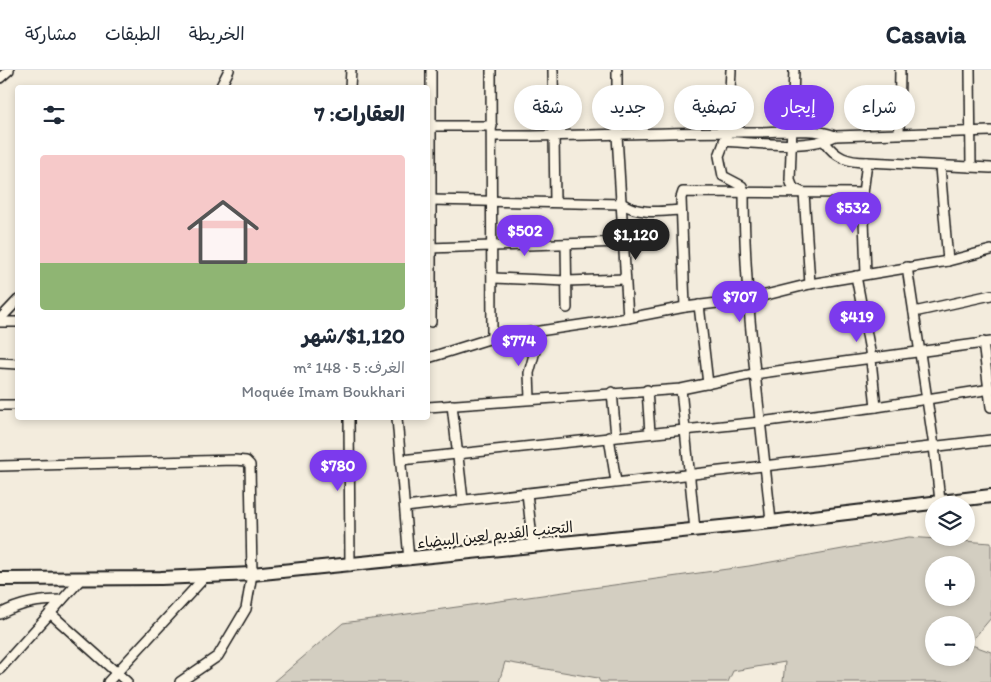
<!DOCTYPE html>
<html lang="ar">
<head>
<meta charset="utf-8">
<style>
  :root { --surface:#fff; --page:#f2f2f3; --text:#1f2937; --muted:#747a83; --line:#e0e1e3; --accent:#7c3aed }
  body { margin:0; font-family:Itim,"Playpen Sans Arabic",sans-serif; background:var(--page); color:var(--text); direction:rtl; height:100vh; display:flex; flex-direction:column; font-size:19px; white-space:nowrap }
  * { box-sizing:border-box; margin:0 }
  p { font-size:16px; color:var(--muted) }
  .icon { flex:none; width:28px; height:28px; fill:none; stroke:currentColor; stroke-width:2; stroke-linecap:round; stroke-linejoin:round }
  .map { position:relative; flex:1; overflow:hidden; direction:ltr }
  .side { position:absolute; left:15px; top:15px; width:415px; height:335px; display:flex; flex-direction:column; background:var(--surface); border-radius:5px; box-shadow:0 2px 8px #0003; direction:rtl }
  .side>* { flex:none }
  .guide { position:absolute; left:445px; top:15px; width:470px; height:45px; direction:rtl; display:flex; gap:10px }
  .tools { position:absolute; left:925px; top:426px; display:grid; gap:10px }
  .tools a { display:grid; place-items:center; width:50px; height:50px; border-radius:50%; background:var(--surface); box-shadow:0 2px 8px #0003; font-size:25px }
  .price { position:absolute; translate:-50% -42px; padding:0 11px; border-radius:18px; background:var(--accent); color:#fff; font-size:16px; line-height:32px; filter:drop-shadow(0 1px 2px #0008) }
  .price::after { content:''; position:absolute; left:50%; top:30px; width:15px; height:11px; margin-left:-8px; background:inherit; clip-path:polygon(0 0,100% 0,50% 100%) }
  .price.on { background:#222; color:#fff }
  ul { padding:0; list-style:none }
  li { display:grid; align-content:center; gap:10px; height:265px; padding:0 25px }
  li+li { border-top:1px solid var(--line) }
  li span { display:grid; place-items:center; height:155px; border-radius:5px; color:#555 }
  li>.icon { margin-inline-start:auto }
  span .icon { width:90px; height:90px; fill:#fffc; stroke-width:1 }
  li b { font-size:21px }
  h2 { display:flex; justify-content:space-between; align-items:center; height:60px; padding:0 25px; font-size:21px }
  .tag { padding:0 18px; border-radius:22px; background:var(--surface); box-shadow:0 2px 8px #0003; font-size:18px; line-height:45px }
  .tag.on { background:var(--accent); color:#fff }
  header { display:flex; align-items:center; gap:30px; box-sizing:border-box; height:70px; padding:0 25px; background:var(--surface); border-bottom:1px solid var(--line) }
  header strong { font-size:24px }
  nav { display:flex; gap:28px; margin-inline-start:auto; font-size:18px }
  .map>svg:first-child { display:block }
</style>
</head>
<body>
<header>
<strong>Casavia</strong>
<nav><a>الخريطة</a><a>الطبقات</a><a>مشاركة</a></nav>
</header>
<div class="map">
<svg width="991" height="612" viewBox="0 0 991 612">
  <rect width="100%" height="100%" fill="#f3ecdd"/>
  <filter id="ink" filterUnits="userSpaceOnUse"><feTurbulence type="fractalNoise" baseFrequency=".02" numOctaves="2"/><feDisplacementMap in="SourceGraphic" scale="10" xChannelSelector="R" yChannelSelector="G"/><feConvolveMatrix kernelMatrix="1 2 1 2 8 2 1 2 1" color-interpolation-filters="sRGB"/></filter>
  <g filter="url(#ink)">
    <path fill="#d3cec1" stroke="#78756e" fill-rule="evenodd" d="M909,467L991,473V548L969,574L991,582V612H783L785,592L733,601L728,612H600L598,608L505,592L499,612H274L343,553L749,496ZM934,495H966V528H934ZM934,555H966V588H934Z"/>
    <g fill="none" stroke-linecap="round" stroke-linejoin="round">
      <g stroke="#1c1c1c" stroke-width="12">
        <g id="street">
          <path d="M431,0V252"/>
          <path d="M491,0L492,268"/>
          <path d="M553,0L555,132"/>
          <path d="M617,0V65L628,248"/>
          <path d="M731,0L728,62L719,86L723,106L742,116L744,121C744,232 760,341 771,452"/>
          <path d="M794,0L790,110L793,118L804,123L810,214"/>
          <path d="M970,0L971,97"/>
          <path d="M0,8L9,0"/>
          <path d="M220,18L229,0"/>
          <path d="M350,18L351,0"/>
          <path d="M430,56H492"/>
          <path d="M899,63L900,0"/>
          <path d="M492,66C581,67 670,61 759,62C782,62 813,57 835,66L991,61"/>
          <path d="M724,71C754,73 809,80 835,66"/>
          <path d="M824,71C836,88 847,92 867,92"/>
          <path d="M940,97L948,191"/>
          <path d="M863,123L866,204"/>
          <path d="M430,130L623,134C640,145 662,141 681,140"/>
          <path d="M566,174L567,238"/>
          <path d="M428,178L623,172"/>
          <path d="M907,197L934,376L940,431"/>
          <path d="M856,206L870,281L876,337"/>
          <path d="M494,208L567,211L625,209"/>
          <path d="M699,235L708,314"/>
          <path d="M685,237L681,128L683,122L863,123L867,92L991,98"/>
          <path d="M914,242L991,225"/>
          <path d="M0,249L18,230"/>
          <path d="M0,252H18"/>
          <path d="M983,272L991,337"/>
          <path d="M428,288L492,268L628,248L685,237L750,229L810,214L948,191L991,180"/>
          <path d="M0,293L18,294"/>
          <path d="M681,319L695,460"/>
          <path d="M647,320L650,363"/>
          <path d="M612,322L616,366"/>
          <path d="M530,329L529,303L535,281L532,262"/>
          <path d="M0,335H18"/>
          <path d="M452,335L463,430"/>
          <path d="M428,337L681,319L754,304L991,272"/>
          <path d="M349,348L350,496"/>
          <path d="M397,348L409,490"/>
          <path d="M609,367L616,412"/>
          <path d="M401,390L760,352L876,337L991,319"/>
          <path d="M0,396L235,390L246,391L250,395L252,504L246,539L218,586L180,612"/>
          <path d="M527,423L533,477"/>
          <path d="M405,437L991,370"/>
          <path d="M50,543L127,612"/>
          <path d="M0,544C21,533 39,530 62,530"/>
          <path d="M0,599L81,509"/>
          <path d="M108,612L206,506"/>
        </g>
      </g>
      <g stroke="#1c1c1c" stroke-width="16">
        <path id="primary" d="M0,509L161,508L252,504L771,452L991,426"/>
      </g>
      <use href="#street" stroke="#fcf5e5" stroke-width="9"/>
      <use href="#primary" stroke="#fcf5e5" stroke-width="12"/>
    </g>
  </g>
  <g text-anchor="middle" stroke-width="4.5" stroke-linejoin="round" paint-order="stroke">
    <g font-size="15" fill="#1c1c1c" stroke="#fcf5e5">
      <text transform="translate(495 465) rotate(-6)" y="5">التجنب القديم لعين البيضاء</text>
    </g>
  </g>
</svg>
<div class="tools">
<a><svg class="icon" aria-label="layers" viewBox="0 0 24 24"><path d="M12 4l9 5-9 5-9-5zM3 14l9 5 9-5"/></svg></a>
<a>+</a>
<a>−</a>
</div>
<b class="price" style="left:853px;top:164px">$532</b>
<b class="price" style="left:525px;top:187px">$502</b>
<b class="price on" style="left:636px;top:191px">$1,120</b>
<b class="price" style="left:740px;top:253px">$707</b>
<b class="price" style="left:857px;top:273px">$419</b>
<b class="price" style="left:519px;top:297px">$774</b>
<b class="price" style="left:338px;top:422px">$780</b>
<div class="guide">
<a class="tag">شراء</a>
<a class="tag on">إيجار</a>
<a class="tag">تصفية</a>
<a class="tag">جديد</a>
<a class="tag">شقة</a>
</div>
<section class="side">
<h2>العقارات: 7<svg class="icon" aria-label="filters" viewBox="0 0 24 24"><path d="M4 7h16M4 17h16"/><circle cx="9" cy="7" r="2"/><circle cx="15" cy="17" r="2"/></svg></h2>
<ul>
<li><span style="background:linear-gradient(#f6c9c9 70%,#8fb573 0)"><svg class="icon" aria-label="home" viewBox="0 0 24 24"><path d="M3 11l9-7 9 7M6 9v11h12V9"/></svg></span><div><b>$1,120/شهر</b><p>الغرف: 5 · 148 m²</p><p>Moquée Imam Boukhari</p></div></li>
</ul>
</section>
</div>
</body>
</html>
